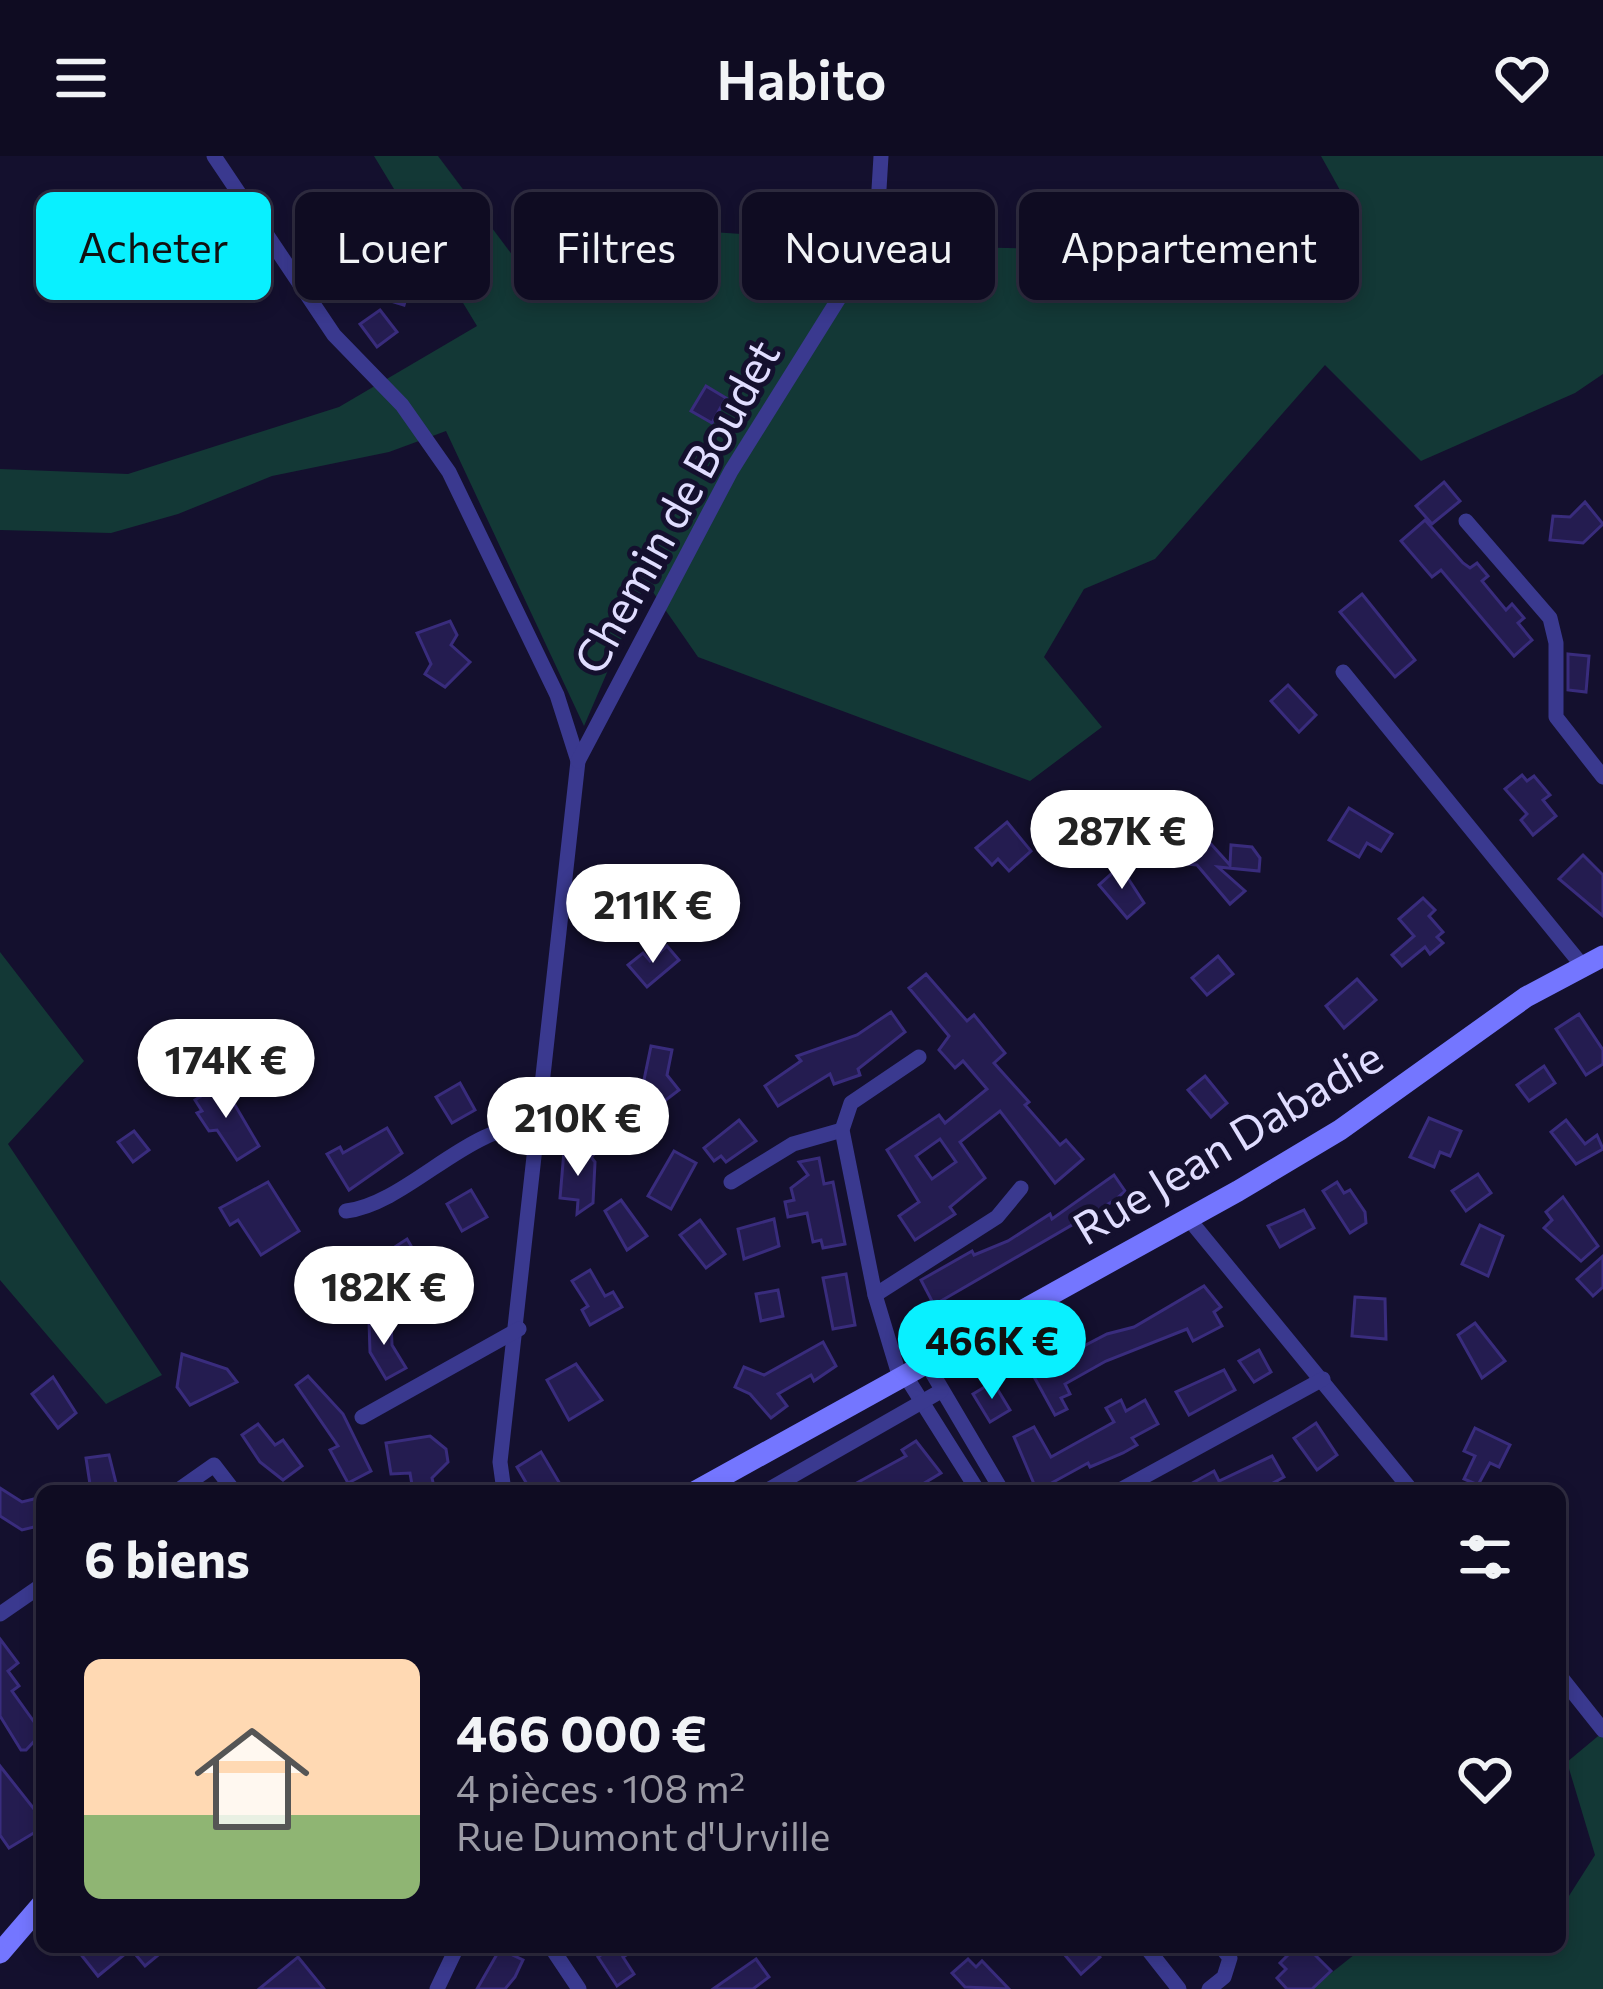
<!DOCTYPE html>
<html lang="fr">
<head>
<meta charset="utf-8">
<style>
  :root { --surface:#0f0c22; --page:#1d1a2f; --text:#f1f3f6; --muted:#9b9ba5; --line:#2f2c40; --accent:#09f0ff }
  body { margin:0; font-family:Commissioner,sans-serif; background:var(--page); color:var(--text); height:100vh; display:flex; flex-direction:column; font-size:45px; white-space:nowrap }
  * { box-sizing:border-box; margin:0 }
  p { font-size:39px; color:var(--muted) }
  .icon { flex:none; width:66px; height:66px; fill:none; stroke:currentColor; stroke-width:2; stroke-linecap:round; stroke-linejoin:round }
  .map { position:relative; flex:1; overflow:hidden }
  .drawer { position:absolute; left:36px; top:1329px; width:1530px; height:468px; display:flex; flex-direction:column; background:var(--surface); border-radius:18px; box-shadow:0 6px 18px #0003,0 0 0 3px var(--line) }
  .drawer>* { flex:none }
  .guide { position:absolute; left:36px; top:36px; width:1533px; height:108px; display:flex; gap:24px }
  .price { position:absolute; translate:-50% -102px; padding:0 27px; border-radius:42px; background:#fff; color:#222; font-size:39px; line-height:78px; filter:drop-shadow(0 3px 6px #0008) }
  .price::after { content:''; position:absolute; left:50%; top:72px; width:36px; height:27px; margin-left:-18px; background:inherit; clip-path:polygon(0 0,100% 0,50% 100%) }
  .price.selected { background:var(--accent); color:#111 }
  ul { padding:0; list-style:none }
  li { display:flex; align-items:center; gap:36px; height:300px; padding:0 48px }
  li span { display:grid; place-items:center; flex:none; width:336px; height:240px; border-radius:18px; color:#555 }
  li>.icon { margin-inline-start:auto }
  span .icon { width:144px; height:144px; fill:#fffc; stroke-width:1 }
  li b { font-size:51px }
  h2 { display:flex; justify-content:space-between; align-items:center; height:144px; padding:0 48px; font-size:51px }
  .tag { padding:0 42px; border-radius:18px; background:var(--surface); box-shadow:0 6px 18px #0003,0 0 0 3px var(--line); font-size:42px; line-height:108px }
  .tag.selected { background:var(--accent); color:#111 }
  header { display:flex; justify-content:space-between; align-items:center; height:156px; padding:0 48px; background:var(--surface); font-size:54px; font-weight:600 }
  .map>svg:first-child { display:block }
</style>
</head>
<body>
<header><svg class="icon" aria-label="menu" viewBox="0 0 24 24"><path d="M4 6h16M4 12h16M4 18h16"/></svg>Habito<svg class="icon" aria-label="heart" viewBox="0 0 24 24"><path d="M12 20l-8-8c-3-5 5-10 8-4 3-6 11-1 8 4z"/></svg></header>
<div class="map">
<svg width="1603" height="1833" viewBox="0 0 1603 1833">
  <rect width="100%" height="100%" fill="#14102e"/>
  <g fill="#133836">
    <path d="M374,0H438L525,116L682,74L919,90L1183,96L1300,83L1350,52L1321,0H1603V218L1575,237L1421,305L1325,209L1155,403L1084,433L1044,501L1102,571L1030,625L698,501L646,426L584,570L446,275L389,296L272,320L178,358L111,377L0,374V313L128,318L339,251L477,170Z"/>
    <path d="M0,796L84,905L8,988L162,1219L106,1248L0,1124Z"/>
    <path d="M1603,1576V1833H1311L1364,1791H1560V1754L1595,1699L1567,1606Z"/>
  </g>
  <g fill="#241c50" stroke="#392c7d" stroke-width="3" fill-rule="evenodd">
    <path d="M387,83L420,92L404,149L384,143L390,107L381,105Z"/>
    <path d="M380,154L397,176L377,191L360,168Z"/>
    <path d="M706,230L726,242L712,267L691,255Z"/>
    <path d="M1444,326L1460,345L1432,368L1416,350Z"/>
    <path d="M1585,346L1603,368L1583,387L1550,384L1553,360L1570,361Z"/>
    <path d="M1425,364L1463,407L1470,412L1477,407L1488,420L1482,425L1506,454L1512,448L1524,462L1518,467L1532,484L1514,500L1441,414L1432,421L1401,385Z"/>
    <path d="M1362,438L1415,504L1395,521L1340,456Z"/>
    <path d="M450,465L457,479L451,489L470,506L445,531L425,518L431,508L417,477Z"/>
    <path d="M1568,498L1589,500L1586,536L1568,534Z"/>
    <path d="M1288,529L1316,559L1299,576L1271,545Z"/>
    <path d="M1522,619L1527,625L1534,620L1550,639L1543,644L1556,660L1533,679L1521,664L1527,658L1505,633Z"/>
    <path d="M1349,652L1392,678L1381,695L1367,687L1359,701L1329,684Z"/>
    <path d="M1007,666L1031,695L1009,715L998,703L992,709L976,692Z"/>
    <path d="M1187,683L1201,696L1211,688L1230,709L1231,689L1252,691L1260,702L1259,715L1218,711L1245,735L1230,748L1197,709L1187,708L1192,703L1181,689Z"/>
    <path d="M1583,699L1603,719V760L1559,723Z"/>
    <path d="M1120,710L1144,747L1127,762L1099,729Z"/>
    <path d="M1423,742L1435,754L1429,760L1443,776L1437,781L1443,787L1430,798L1425,791L1402,810L1392,799L1414,780L1399,763Z"/>
    <path d="M667,790L679,804L647,831L628,809L643,797L650,805Z"/>
    <path d="M1218,800L1233,818L1207,839L1192,822Z"/>
    <path d="M926,818L967,865L974,859L1005,897L994,907L1029,946L1025,949L1060,989L1066,984L1083,1003L1055,1027L1000,955L960,986L985,1022L950,1051L955,1058L915,1084L899,1060L919,1046L887,994L939,959L945,967L987,933L963,905L955,912L939,894L949,880L909,832ZM940,983L956,1006L932,1023L916,1000Z"/>
    <path d="M1357,823L1376,844L1344,872L1326,850Z"/>
    <path d="M891,856L905,876L858,913L860,919L834,928L830,918L778,950L765,930L801,905L797,900L857,879Z"/>
    <path d="M1579,858L1603,894V908L1586,919L1556,873Z"/>
    <path d="M651,890L672,894L667,919L679,934L662,947L652,942L638,953Z"/>
    <path d="M1544,910L1555,927L1529,945L1517,929Z"/>
    <path d="M1205,920L1227,947L1211,961L1188,934Z"/>
    <path d="M222,927L259,990L237,1004L217,974L209,975L197,957L202,955L195,944Z"/>
    <path d="M460,927L475,954L452,967L436,941Z"/>
    <path d="M626,938L638,953L610,975L615,981L592,1000L574,978Z"/>
    <path d="M1429,962L1461,975L1450,1000L1440,996L1434,1011L1410,1001Z"/>
    <path d="M739,964L756,985L726,1006L721,1000L714,1005L704,992Z"/>
    <path d="M1566,964L1585,988L1597,979L1603,993L1576,1008L1551,976Z"/>
    <path d="M387,972L402,997L349,1034L327,998L340,991L343,997Z"/>
    <path d="M134,975L149,994L133,1006L118,986Z"/>
    <path d="M564,995L588,997L595,1006L593,1047L577,1058L578,1044L560,1042Z"/>
    <path d="M674,995L696,1007L671,1053L648,1040Z"/>
    <path d="M819,1002L824,1028L833,1026L845,1088L823,1092L821,1084L813,1086L807,1057L788,1061L785,1046L794,1044L791,1032L808,1019L799,1006Z"/>
    <path d="M1478,1018L1491,1037L1466,1055L1452,1035Z"/>
    <path d="M1114,1019L1125,1035L1115,1044L934,1149L921,1124L972,1095L974,1099L1008,1085L1050,1058L1052,1063Z"/>
    <path d="M268,1026L299,1075L261,1099L238,1064L230,1069L220,1052Z"/>
    <path d="M1337,1026L1344,1037L1350,1034L1365,1056L1366,1067L1350,1077L1323,1035Z"/>
    <path d="M471,1034L487,1061L462,1075L447,1048Z"/>
    <path d="M1563,1041L1598,1090L1581,1105L1544,1072L1552,1064L1546,1056Z"/>
    <path d="M621,1044L647,1080L627,1094L605,1055Z"/>
    <path d="M1304,1054L1314,1072L1280,1091L1268,1070Z"/>
    <path d="M774,1063L779,1090L744,1103L738,1073Z"/>
    <path d="M700,1064L725,1098L706,1112L680,1079Z"/>
    <path d="M1480,1069L1503,1080L1488,1120L1462,1108Z"/>
    <path d="M407,1083L431,1124L402,1142L392,1125L383,1130L370,1107Z"/>
    <path d="M1603,1100V1131L1593,1140L1577,1123Z"/>
    <path d="M459,1109L469,1126L434,1155L420,1132Z"/>
    <path d="M590,1114L605,1140L613,1136L622,1151L590,1169L582,1154L588,1150L572,1125Z"/>
    <path d="M846,1118L855,1169L833,1173L823,1122Z"/>
    <path d="M1204,1130L1221,1151L1214,1156L1222,1170L1193,1185L1187,1173L1106,1205L1065,1228L1070,1238L1061,1242L1067,1253L1055,1259L1032,1217L1107,1178L1134,1171Z"/>
    <path d="M778,1134L783,1160L761,1165L756,1138Z"/>
    <path d="M1355,1141L1385,1143L1386,1183L1352,1180Z"/>
    <path d="M391,1164L392,1189L406,1212L386,1223L370,1196L369,1165Z"/>
    <path d="M1475,1167L1505,1205L1482,1222L1458,1179Z"/>
    <path d="M823,1186L836,1210L814,1225L811,1219L778,1238L787,1250L771,1262L750,1238L735,1231L744,1211L764,1219Z"/>
    <path d="M1259,1194L1271,1216L1254,1226L1239,1205Z"/>
    <path d="M182,1198L227,1213L237,1226L190,1249L177,1231Z"/>
    <path d="M576,1208L602,1244L569,1264L547,1224Z"/>
    <path d="M1224,1214L1235,1234L1189,1259L1176,1236Z"/>
    <path d="M308,1220L343,1258L371,1315L348,1327L330,1294L338,1290L296,1229Z"/>
    <path d="M53,1221L76,1257L58,1272L32,1238Z"/>
    <path d="M993,1226L1010,1254L990,1266L973,1238Z"/>
    <path d="M1121,1244L1126,1255L1145,1244L1158,1268L1132,1282L1137,1289L1123,1297L1090,1311L1088,1307L1037,1335L1014,1281L1034,1271L1051,1301L1114,1266L1106,1252Z"/>
    <path d="M1316,1267L1337,1299L1317,1314L1294,1282Z"/>
    <path d="M258,1268L275,1289L283,1284L302,1310L283,1324L260,1306L242,1279Z"/>
    <path d="M1475,1272L1510,1289L1499,1311L1490,1307L1478,1329L1464,1323L1475,1300L1464,1295Z"/>
    <path d="M430,1280L446,1293L448,1306L432,1322L435,1335H413L410,1317L391,1318L386,1287Z"/>
    <path d="M916,1285L941,1317L911,1335H842L906,1300L902,1294Z"/>
    <path d="M541,1296L560,1328L531,1335L517,1311Z"/>
    <path d="M109,1299L118,1335H91L86,1302Z"/>
    <path d="M1272,1300L1284,1321L1259,1335H1178L1214,1315L1219,1325Z"/>
    <path d="M0,1332L22,1346L42,1341V1369L22,1374L0,1360Z"/>
    <path d="M0,1483L18,1507L8,1515L19,1530L12,1535L42,1577L26,1594H21L0,1560Z"/>
    <path d="M0,1610L42,1663V1672L9,1692L0,1679Z"/>
    <path d="M75,1791H168L145,1810L131,1793L98,1820Z"/>
    <path d="M613,1791H640L623,1801L634,1818L617,1830L598,1801Z"/>
    <path d="M1058,1791H1092L1100,1801L1081,1818Z"/>
    <path d="M1307,1791L1331,1815L1312,1833H1287L1277,1822L1286,1813L1280,1807L1294,1793Z"/>
    <path d="M500,1793L523,1804L515,1821L505,1833H477Z"/>
    <path d="M298,1801L324,1833H259Z"/>
    <path d="M756,1803L769,1821L753,1833H713Z"/>
    <path d="M968,1803L976,1811L982,1805L1009,1833L965,1831L952,1817Z"/>
  </g>
  <g fill="none" stroke-linecap="round" stroke-linejoin="round">
    <g stroke="#3a398f" stroke-width="15">
      <path d="M214,0L334,179L402,249L449,316L557,539L578,605L500,1306L504,1335"/>
      <path d="M1466,365L1550,462L1556,487V561L1603,621"/>
      <path d="M1343,516L1581,808"/>
      <path d="M578,605L731,315L876,83L881,0"/>
      <path d="M731,1026L793,988L842,974"/>
      <path d="M346,1055C410,1047 474,961 536,972"/>
      <path d="M1188,1062L1412,1335"/>
      <path d="M875,1139L997,1061L1021,1032"/>
      <path d="M927,1208L1002,1335"/>
      <path d="M905,1219L978,1335"/>
      <path d="M900,1222L875,1139L842,974L851,947L919,901"/>
      <path d="M362,1261L519,1173"/>
      <path d="M177,1335L214,1309L234,1335"/>
      <path d="M766,1335L941,1235"/>
      <path d="M1118,1335L1323,1223"/>
      <path d="M0,1458L42,1429"/>
      <path d="M1560,1520L1603,1574"/>
      <path d="M551,1791L579,1833"/>
      <path d="M1146,1791L1179,1833"/>
      <path d="M437,1833L457,1791"/>
      <path d="M1209,1833L1224,1821L1230,1802L1221,1791"/>
    </g>
    <g stroke="#7476ff" stroke-width="21">
      <path d="M696,1335L1238,1035L1340,974L1526,841L1603,800"/>
      <path d="M0,1797L42,1748"/>
    </g>
  </g>
  <g text-anchor="middle" stroke-width="10" stroke-linejoin="round" paint-order="stroke">
    <g font-size="45" fill="#e0ddff" stroke="#14102e">
      <text transform="translate(677 351) rotate(-61)" y="16">Chemin de Boudet</text>
      <text transform="translate(1228 987) rotate(-31)" y="16">Rue Jean Dabadie</text>
    </g>
  </g>
</svg>
<b class="price" style="left:1122px;top:736px">287K €</b>
<b class="price" style="left:653px;top:810px">211K €</b>
<b class="price" style="left:226px;top:965px">174K €</b>
<b class="price" style="left:578px;top:1023px">210K €</b>
<b class="price" style="left:384px;top:1192px">182K €</b>
<b class="price selected" style="left:992px;top:1246px">466K €</b>
<div class="guide">
<a class="tag selected">Acheter</a>
<a class="tag">Louer</a>
<a class="tag">Filtres</a>
<a class="tag">Nouveau</a>
<a class="tag">Appartement</a>
</div>
<section class="drawer">
<h2>6 biens<svg class="icon" aria-label="filters" viewBox="0 0 24 24"><path d="M4 7h16M4 17h16"/><circle cx="9" cy="7" r="2"/><circle cx="15" cy="17" r="2"/></svg></h2>
<ul>
<li><span style="background:linear-gradient(#ffd9b3 65%,#8fb573 0)"><svg class="icon" aria-label="home" viewBox="0 0 24 24"><path d="M3 11l9-7 9 7M6 9v11h12V9"/></svg></span><div><b>466 000 €</b><p>4 pièces · 108 m²</p><p>Rue Dumont d'Urville</p></div><svg class="icon" aria-label="heart" viewBox="0 0 24 24"><path d="M12 20l-8-8c-3-5 5-10 8-4 3-6 11-1 8 4z"/></svg></li>
</ul>
</section>
</div>
</body>
</html>
